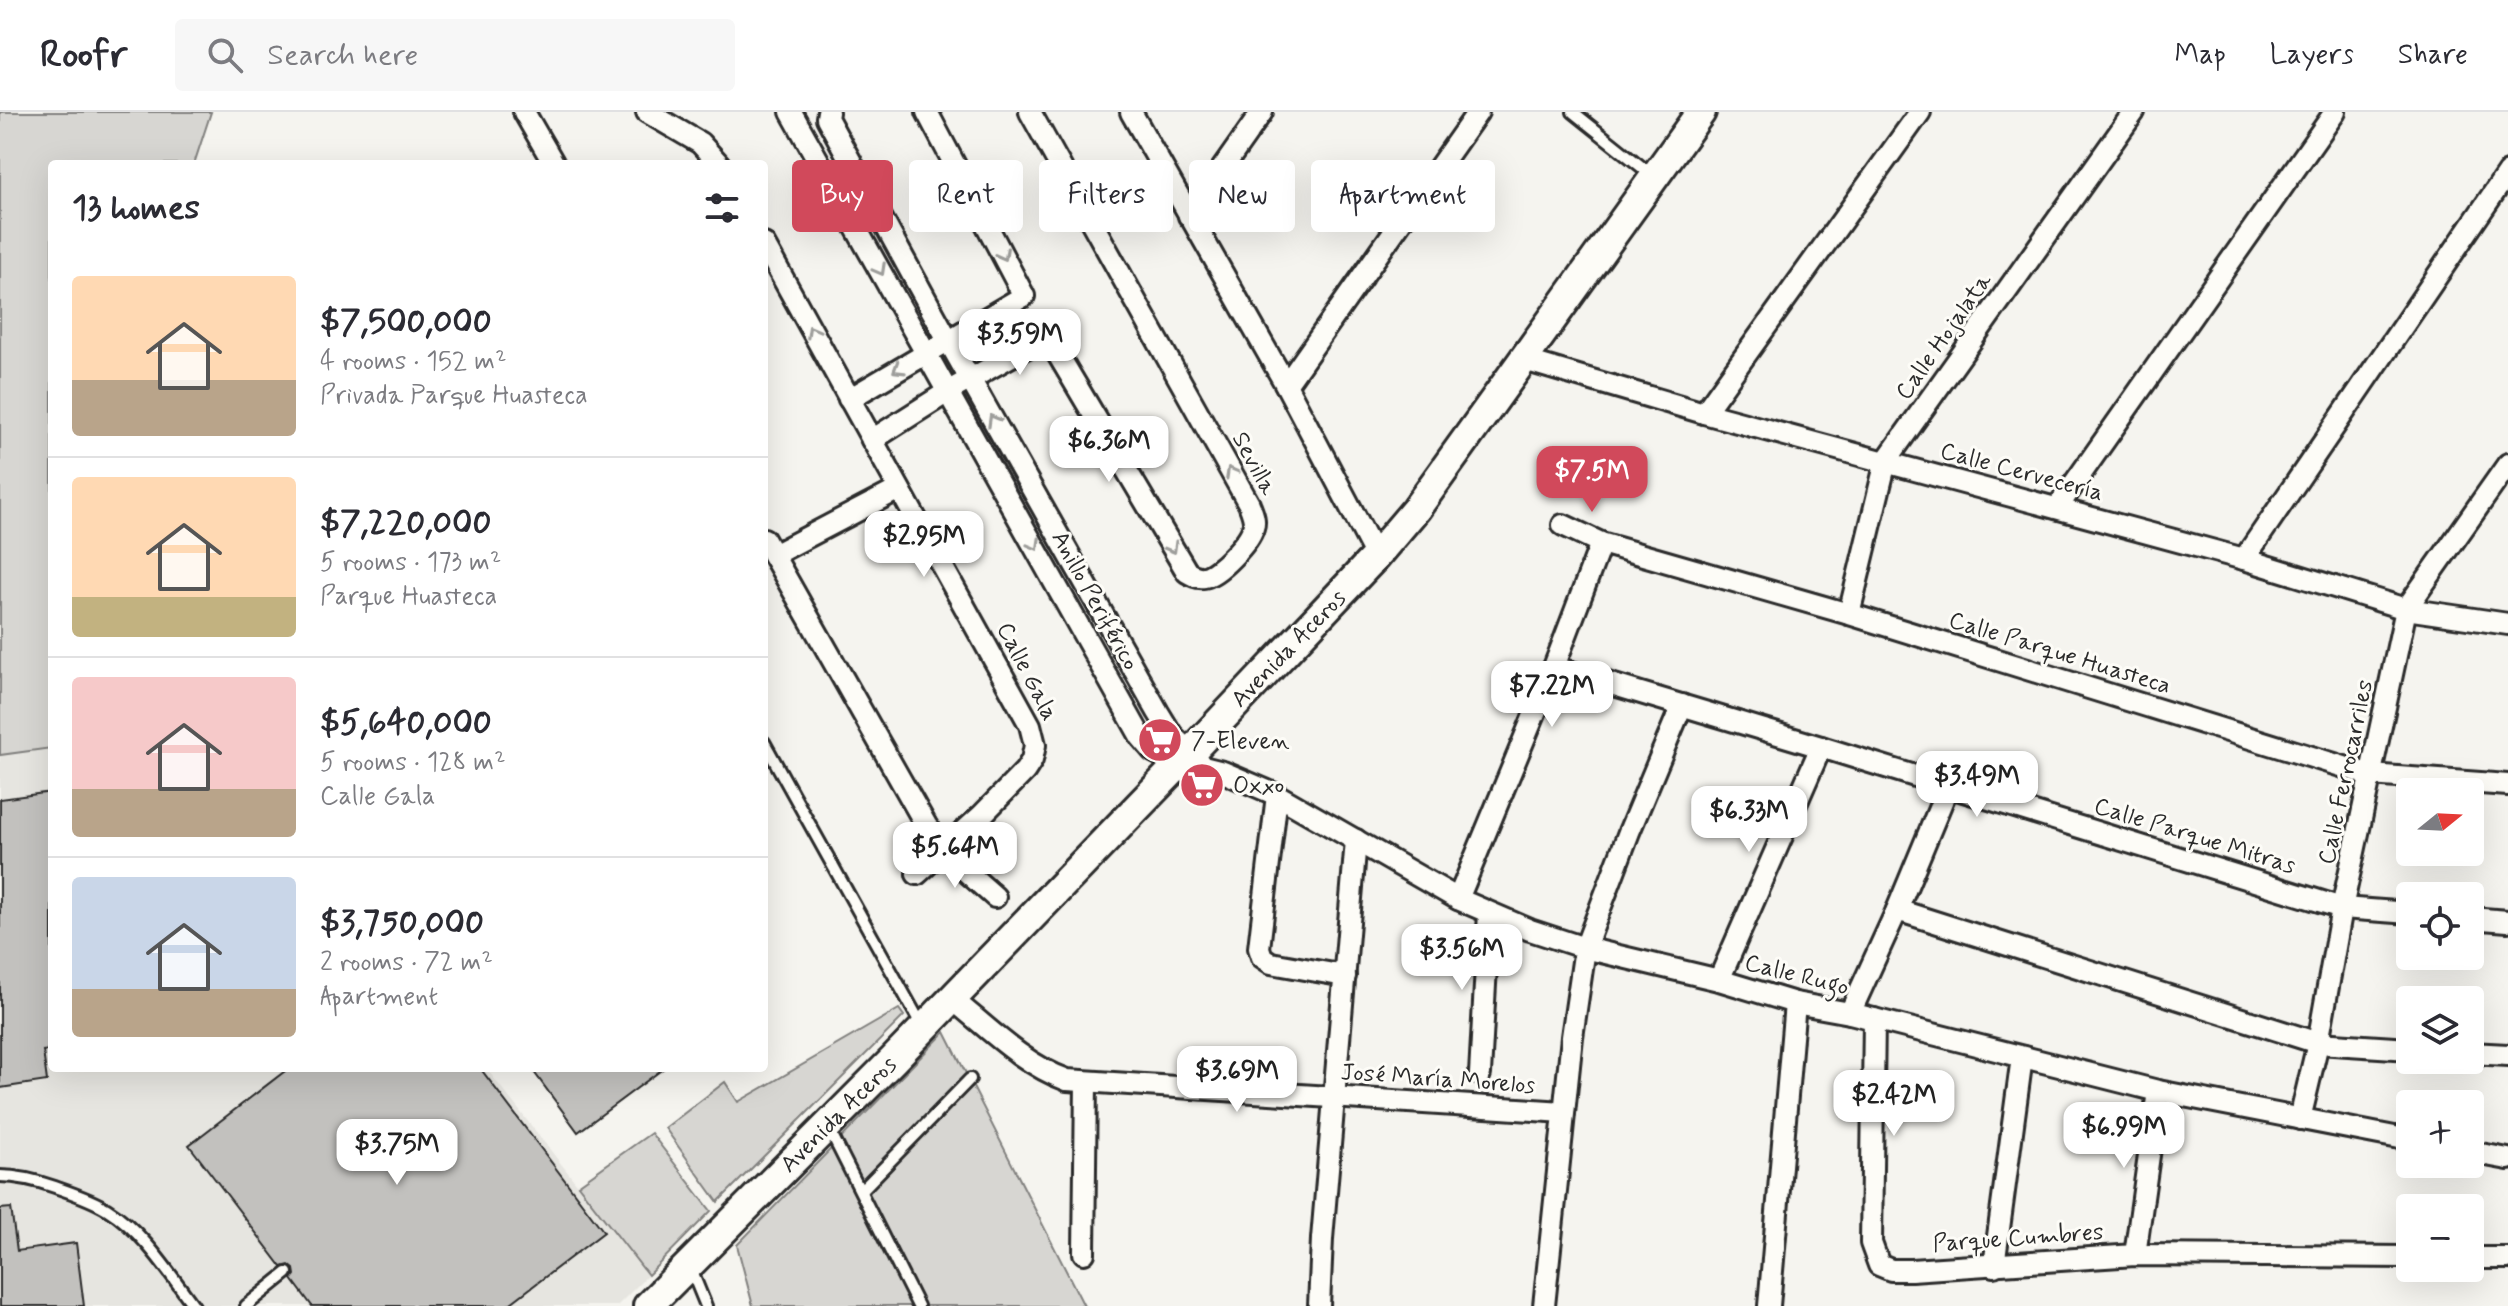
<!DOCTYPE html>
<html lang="en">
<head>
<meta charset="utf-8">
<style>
  :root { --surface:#fff; --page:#f7f7f7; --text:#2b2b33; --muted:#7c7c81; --line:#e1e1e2; --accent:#d1495b }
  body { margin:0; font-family:Mynerve,sans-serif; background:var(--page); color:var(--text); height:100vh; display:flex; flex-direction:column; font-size:30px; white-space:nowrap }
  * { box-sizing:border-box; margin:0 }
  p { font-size:26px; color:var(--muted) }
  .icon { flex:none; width:44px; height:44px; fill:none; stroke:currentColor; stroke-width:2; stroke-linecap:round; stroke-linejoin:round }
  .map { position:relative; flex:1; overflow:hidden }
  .panel { position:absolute; left:48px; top:48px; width:720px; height:912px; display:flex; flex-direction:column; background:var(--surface); border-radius:8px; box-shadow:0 8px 32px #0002 }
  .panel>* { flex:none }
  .top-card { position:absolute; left:792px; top:48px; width:760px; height:72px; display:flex; gap:16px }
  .needle { width:52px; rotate:72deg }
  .controls { position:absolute; left:2396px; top:666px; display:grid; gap:16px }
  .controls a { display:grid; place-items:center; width:88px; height:88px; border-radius:8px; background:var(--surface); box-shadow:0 8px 32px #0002; font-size:40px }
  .price { position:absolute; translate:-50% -68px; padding:0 18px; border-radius:16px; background:#fff; color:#222; font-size:26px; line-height:52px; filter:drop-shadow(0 2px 4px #0008) }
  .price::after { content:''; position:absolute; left:50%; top:48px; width:24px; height:18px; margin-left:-12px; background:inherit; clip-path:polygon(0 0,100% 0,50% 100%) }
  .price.current { background:var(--accent); color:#fff }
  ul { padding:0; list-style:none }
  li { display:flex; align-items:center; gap:24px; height:200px; padding:0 24px }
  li+li { border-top:2px solid var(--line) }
  li span { display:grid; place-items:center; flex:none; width:224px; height:160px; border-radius:8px; color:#555 }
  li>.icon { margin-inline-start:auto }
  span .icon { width:96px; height:96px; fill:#fffc; stroke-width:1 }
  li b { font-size:34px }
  h2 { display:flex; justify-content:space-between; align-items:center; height:96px; padding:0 24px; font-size:34px }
  .tag { padding:0 28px; border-radius:8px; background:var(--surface); box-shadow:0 8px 32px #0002; font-size:28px; line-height:72px }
  .tag.current { background:var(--accent); color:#fff }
  header { display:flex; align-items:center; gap:48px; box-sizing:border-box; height:112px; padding:0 40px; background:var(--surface); border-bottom:2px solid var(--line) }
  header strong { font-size:38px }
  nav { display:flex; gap:44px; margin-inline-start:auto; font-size:28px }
  .search { width:560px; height:72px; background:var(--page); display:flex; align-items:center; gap:20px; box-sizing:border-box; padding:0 28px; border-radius:8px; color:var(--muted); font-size:30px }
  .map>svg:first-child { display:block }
</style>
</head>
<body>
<header>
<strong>Roofr</strong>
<div class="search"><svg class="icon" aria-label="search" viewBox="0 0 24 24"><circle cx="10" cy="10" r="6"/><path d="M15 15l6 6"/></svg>Search here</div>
<nav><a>Map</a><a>Layers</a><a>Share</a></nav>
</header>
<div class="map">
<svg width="2508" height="1194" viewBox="0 0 2508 1194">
  <rect width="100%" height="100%" fill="#f5f4ef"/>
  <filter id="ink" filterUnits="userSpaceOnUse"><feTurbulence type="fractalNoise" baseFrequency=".0125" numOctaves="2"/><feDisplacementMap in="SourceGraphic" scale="16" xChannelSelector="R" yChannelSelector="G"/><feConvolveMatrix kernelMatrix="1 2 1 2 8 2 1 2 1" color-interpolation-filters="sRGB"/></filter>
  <g filter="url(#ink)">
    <path fill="#e6e5e0" d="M52,636V956H486L648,1163L617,1194H0V643Z"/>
    <g fill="#d7d6d2" stroke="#81807e" stroke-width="2">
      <path d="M0,0H211L194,52H52V636L0,643Z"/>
      <path d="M899,897L904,904L718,1090L665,1016L725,970L738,990Z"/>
      <path d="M945,920L1084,1194H753L737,1133Z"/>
      <path d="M651,1021L711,1099L648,1163L578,1073Z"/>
    </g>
    <g fill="#c2c1be" stroke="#2b2b2b" stroke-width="2">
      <path d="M52,680V938L43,939L47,969L0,976V687Z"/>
      <path d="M289,956H480L604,1120L507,1194H312L292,1167L295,1163L294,1157L289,1153L282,1155L189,1033Z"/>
      <path d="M531,956H664L578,1020Z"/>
      <path d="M11,1096L17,1139L76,1131L84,1194H0V1097Z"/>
    </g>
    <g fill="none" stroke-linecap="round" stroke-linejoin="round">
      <g stroke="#2b2b2b" stroke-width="16">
        <g id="lane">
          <path d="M1573,0L1653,64"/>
          <path d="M764,630L922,914"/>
          <path d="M828,1015L918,1194"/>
          <path d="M0,1064C18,1064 38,1069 55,1075C72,1081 91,1087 107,1097C143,1119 169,1161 194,1194"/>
          <path d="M861,1079L970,967"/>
          <path d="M690,1155L706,1194"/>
          <path d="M246,1194L287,1161"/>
        </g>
      </g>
      <g stroke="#2b2b2b" stroke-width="26">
        <g id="street">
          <path d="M524,0L554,52"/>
          <path d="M647,0L700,31L719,52"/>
          <path d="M791,0L1141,625L1153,639L1167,646L1223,660L1277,683L1458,787L1530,818L1585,836L1719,868L1795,891L1850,901L2158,979L2410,1028"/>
          <path d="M828,0L827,6L948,228L1158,600L1172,623L1199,650"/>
          <path d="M1131,0L1286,273L1376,444"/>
          <path d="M1189,104L1262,0"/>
          <path d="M764,132L1030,613L1035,633L1032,648L1025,659L981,704L917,762"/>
          <path d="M1524,248L1704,301L2244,447L2406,497L2508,512"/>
          <path d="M1286,273L1478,0"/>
          <path d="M849,287L1024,184L927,0"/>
          <path d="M1704,301L1920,0"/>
          <path d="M872,328L949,279L1047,224L1187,460C1192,463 1197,466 1204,465C1218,463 1249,430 1253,416C1256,408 1252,400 1249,392L1030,0"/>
          <path d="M2057,396L2335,0"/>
          <path d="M1563,413L1601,431L1849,502L2370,663L2508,673"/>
          <path d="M764,427L926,713L943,739L995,785"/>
          <path d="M773,443L899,377"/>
          <path d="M2244,447L2508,60"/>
          <path d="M1849,502L1886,349L2134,0"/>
          <path d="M1554,555L1821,635L2342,796L2410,801"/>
          <path d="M1277,683L1259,836L1262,845L1271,851L1345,864"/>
          <path d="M1458,787L1554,555L1601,431"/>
          <path d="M1897,798L2318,931L2410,937"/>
          <path d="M2470,806L2508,809"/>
          <path d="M1719,868L1821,635"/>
          <path d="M952,887C988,916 1023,952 1067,968L1564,1000"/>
          <path d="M1850,901L1897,798L1948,675"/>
          <path d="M1874,907L1871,1131L1879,1153L1891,1158H1911L2135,1143L2410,1145"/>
          <path d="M2470,941L2508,943"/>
          <path d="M1480,962L1489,801"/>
          <path d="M2300,1007L2318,931L2342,796L2406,497L2508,352"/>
          <path d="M2470,1040L2508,1047"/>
          <path d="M1084,1141L1086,970"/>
          <path d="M2135,1143L2158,979"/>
          <path d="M2470,1146H2508"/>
          <path d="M1994,1154L2022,945"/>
          <path d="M1319,1194L1322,1127L1356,728"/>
          <path d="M1544,1194L1572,925L1585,836L1629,720L1682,593"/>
          <path d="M1769,1194L1795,891"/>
        </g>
      </g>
      <g stroke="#2b2b2b" stroke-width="34">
        <path id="secondary" d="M648,1194L893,948L1182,649L1376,444L1416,397L1701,0"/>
      </g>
      <use href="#lane" stroke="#fdfcf7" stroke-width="10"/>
      <use href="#street" stroke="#fdfcf7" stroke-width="20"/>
      <use href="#secondary" stroke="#fdfcf7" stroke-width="28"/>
    </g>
    <defs><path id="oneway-chevron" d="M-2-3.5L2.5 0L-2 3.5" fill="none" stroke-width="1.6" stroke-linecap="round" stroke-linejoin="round" transform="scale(2)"/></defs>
    <g stroke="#9e9e9b">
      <use href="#oneway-chevron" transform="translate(1003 143) rotate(62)"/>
      <use href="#oneway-chevron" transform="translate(880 158) rotate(61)"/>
      <use href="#oneway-chevron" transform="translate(812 219) rotate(-119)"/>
      <use href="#oneway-chevron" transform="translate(898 257) rotate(148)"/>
      <use href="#oneway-chevron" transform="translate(993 308) rotate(-120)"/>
      <use href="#oneway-chevron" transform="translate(1231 360) rotate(-119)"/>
      <use href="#oneway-chevron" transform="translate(1035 433) rotate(61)"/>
      <use href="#oneway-chevron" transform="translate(1172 436) rotate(60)"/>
    </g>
  </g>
  <defs>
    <g id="supermarket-disc" transform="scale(2.3)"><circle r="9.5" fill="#d1495b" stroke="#fdfcf7"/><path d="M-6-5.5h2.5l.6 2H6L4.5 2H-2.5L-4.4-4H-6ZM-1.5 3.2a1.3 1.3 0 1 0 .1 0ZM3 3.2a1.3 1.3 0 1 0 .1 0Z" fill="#fff"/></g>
  </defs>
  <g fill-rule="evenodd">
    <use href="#supermarket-disc" x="1160" y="628"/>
    <use href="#supermarket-disc" x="1202" y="673"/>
  </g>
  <g text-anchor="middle" stroke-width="6" stroke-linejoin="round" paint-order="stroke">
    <g font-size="24" fill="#2b2b2b" stroke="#fdfcf7">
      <text transform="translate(1943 224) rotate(-55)" y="8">Calle Hojalata</text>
      <text transform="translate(1255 351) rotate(62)" y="8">Sevilla</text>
      <text transform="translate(2022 359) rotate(15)" y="8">Calle Cervecería</text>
      <text transform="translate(1096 488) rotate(61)" y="8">Anillo Periférico</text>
      <text transform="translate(1288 536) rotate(-46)" y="8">Avenida Aceros</text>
      <text transform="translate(2060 540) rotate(17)" y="8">Calle Parque Huasteca</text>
      <text transform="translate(1028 559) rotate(63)" y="8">Calle Gala</text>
      <text transform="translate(2345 660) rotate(-78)" y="8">Calle Ferrocarriles</text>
      <text transform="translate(2195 723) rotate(17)" y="8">Calle Parque Mitras</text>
      <text transform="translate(1797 862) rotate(14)" y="8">Calle Rugo</text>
      <text transform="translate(1438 966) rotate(4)" y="8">José María Morelos</text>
      <text transform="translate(838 1002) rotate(-45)" y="8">Avenida Aceros</text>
      <text transform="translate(2018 1125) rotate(-4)" y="8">Parque Cumbres</text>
    </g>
    <g font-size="24" fill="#2b2b2b" stroke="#fdfcf7" text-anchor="start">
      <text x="1191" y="636">7-Eleven</text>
      <text x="1233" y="681">Oxxo</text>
    </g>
  </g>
</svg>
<div class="controls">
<a><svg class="needle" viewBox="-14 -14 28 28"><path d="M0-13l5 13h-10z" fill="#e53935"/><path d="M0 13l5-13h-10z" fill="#7c7c81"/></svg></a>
<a><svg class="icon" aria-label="locate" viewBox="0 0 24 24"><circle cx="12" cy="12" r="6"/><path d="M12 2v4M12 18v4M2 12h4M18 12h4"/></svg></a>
<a><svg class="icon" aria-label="layers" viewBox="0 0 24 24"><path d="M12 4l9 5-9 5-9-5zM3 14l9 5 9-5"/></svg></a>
<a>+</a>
<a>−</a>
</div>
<b class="price" style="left:1020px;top:265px">$3.59M</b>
<b class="price" style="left:1109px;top:372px">$6.36M</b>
<b class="price current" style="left:1592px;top:402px">$7.5M</b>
<b class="price" style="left:924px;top:467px">$2.95M</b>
<b class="price" style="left:1552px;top:617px">$7.22M</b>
<b class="price" style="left:1977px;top:707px">$3.49M</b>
<b class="price" style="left:1749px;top:742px">$6.33M</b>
<b class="price" style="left:955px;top:778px">$5.64M</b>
<b class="price" style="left:1462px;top:880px">$3.56M</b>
<b class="price" style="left:1237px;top:1002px">$3.69M</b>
<b class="price" style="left:1894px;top:1026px">$2.42M</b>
<b class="price" style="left:2124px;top:1058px">$6.99M</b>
<b class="price" style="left:397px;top:1075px">$3.75M</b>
<div class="top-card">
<a class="tag current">Buy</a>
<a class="tag">Rent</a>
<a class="tag">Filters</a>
<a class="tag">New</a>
<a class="tag">Apartment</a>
</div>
<section class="panel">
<h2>13 homes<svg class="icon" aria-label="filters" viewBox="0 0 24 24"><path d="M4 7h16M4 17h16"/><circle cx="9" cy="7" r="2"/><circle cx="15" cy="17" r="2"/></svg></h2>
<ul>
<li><span style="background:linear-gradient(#ffd9b3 65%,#b9a48a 0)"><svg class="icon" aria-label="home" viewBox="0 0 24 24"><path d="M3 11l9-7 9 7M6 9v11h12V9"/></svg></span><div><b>$7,500,000</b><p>4 rooms · 152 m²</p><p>Privada Parque Huasteca</p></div></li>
<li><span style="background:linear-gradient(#ffd9b3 75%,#c2b280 0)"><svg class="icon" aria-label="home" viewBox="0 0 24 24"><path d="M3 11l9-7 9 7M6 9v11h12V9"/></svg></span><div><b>$7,220,000</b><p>5 rooms · 173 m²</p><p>Parque Huasteca</p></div></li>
<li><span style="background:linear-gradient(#f6c9c9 70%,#b9a48a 0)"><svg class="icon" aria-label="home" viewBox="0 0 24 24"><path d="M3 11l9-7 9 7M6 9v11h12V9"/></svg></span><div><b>$5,640,000</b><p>5 rooms · 128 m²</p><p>Calle Gala</p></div></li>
<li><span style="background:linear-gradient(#c9d6e8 70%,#b9a48a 0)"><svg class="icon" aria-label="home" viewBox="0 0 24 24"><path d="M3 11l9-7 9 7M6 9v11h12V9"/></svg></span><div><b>$3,750,000</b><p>2 rooms · 72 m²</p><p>Apartment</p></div></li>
</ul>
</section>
</div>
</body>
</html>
